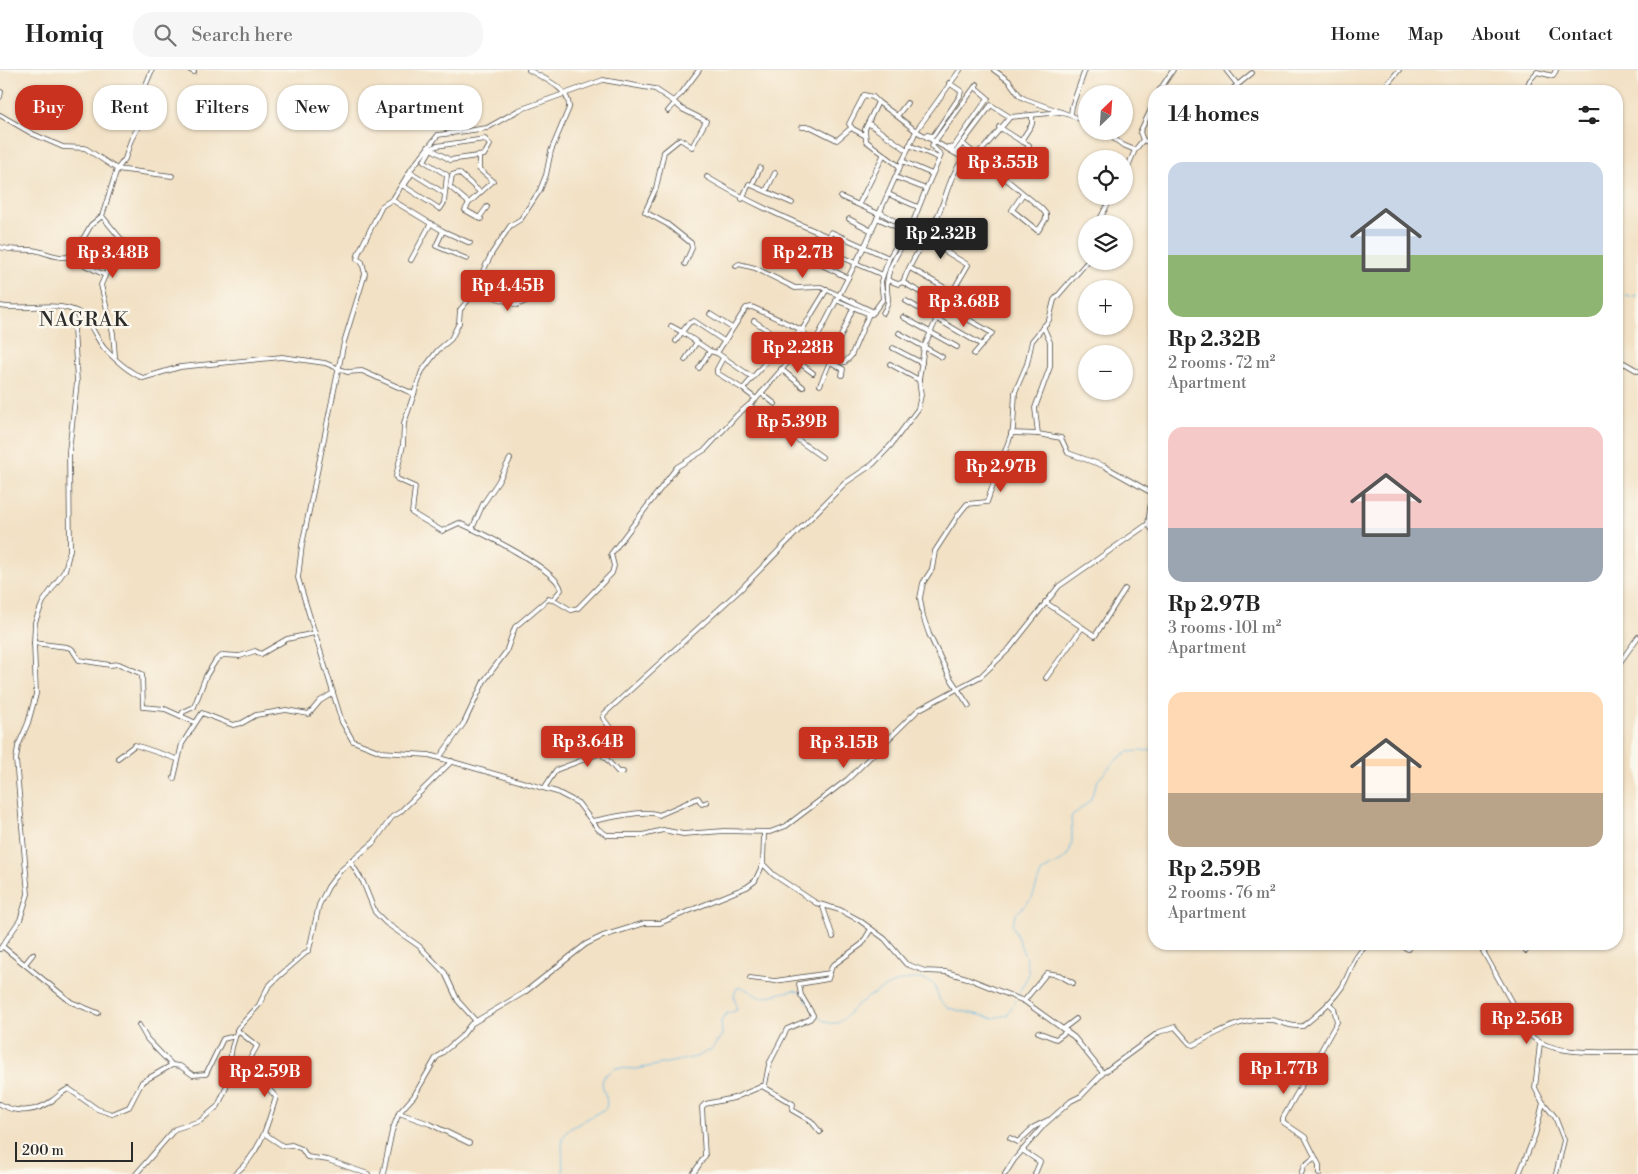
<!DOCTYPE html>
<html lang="en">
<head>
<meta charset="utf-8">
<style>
  :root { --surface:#fff; --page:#f6f6f6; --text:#222; --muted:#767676; --line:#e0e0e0; --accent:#c8321e }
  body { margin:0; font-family:"Libre Bodoni",serif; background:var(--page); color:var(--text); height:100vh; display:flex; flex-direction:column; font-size:19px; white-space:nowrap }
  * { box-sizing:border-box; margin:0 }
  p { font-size:16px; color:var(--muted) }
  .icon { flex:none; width:28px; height:28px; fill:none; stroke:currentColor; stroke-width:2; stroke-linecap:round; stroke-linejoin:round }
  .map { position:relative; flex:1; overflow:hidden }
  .drawer { position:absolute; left:1148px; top:15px; width:475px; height:865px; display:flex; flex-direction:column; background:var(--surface); border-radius:20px; box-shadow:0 1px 4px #0004 }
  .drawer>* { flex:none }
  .top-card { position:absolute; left:15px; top:15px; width:475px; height:45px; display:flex; gap:10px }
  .needle { width:32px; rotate:25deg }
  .buttons { position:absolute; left:1078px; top:15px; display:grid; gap:10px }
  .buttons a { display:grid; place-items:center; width:55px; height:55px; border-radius:50%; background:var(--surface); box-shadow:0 1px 4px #0004; font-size:25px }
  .scale { position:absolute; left:15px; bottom:12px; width:118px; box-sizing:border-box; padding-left:5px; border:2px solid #2b2b2b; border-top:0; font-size:14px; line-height:18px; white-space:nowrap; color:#2b2b2b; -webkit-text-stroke:4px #fbf7ec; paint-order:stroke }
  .price { position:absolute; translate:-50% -42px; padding:0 11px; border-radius:5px; background:var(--accent); color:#fff; font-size:16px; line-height:32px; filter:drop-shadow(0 1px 2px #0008) }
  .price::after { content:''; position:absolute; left:50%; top:30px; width:15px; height:11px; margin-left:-8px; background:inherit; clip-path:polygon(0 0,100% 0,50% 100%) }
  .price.active { background:#222; color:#fff }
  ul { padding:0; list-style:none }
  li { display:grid; align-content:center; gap:10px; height:265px; padding:0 20px }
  li span { display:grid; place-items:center; height:155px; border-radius:15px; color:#555 }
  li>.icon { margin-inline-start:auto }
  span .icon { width:90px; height:90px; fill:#fffc; stroke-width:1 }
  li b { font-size:21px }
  h2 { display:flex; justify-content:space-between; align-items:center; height:60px; padding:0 20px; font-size:21px }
  .tag { padding:0 18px; border-radius:20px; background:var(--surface); box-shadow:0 1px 4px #0004; font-size:18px; line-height:45px }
  .tag.active { background:var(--accent); color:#fff }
  header { display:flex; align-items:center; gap:30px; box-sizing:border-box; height:70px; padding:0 25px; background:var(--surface); border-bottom:1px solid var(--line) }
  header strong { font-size:24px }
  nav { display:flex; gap:28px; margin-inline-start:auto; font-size:18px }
  .search { width:350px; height:45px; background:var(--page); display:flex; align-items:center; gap:12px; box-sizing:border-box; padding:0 18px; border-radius:20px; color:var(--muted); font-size:19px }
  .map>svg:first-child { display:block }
</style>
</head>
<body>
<header>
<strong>Homiq</strong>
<div class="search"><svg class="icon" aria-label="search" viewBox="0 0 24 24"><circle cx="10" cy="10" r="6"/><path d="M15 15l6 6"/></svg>Search here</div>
<nav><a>Home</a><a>Map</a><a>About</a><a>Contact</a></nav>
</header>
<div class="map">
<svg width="1638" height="1104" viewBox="0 0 1638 1104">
  <rect width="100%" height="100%" fill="#fbf7ec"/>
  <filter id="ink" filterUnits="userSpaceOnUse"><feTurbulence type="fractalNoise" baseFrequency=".02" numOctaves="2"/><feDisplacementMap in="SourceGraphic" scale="10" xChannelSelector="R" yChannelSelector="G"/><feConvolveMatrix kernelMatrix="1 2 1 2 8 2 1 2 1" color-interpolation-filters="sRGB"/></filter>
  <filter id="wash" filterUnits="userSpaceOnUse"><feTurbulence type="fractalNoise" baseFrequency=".0096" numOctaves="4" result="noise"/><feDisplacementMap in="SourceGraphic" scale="20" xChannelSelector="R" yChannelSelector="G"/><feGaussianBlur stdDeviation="1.12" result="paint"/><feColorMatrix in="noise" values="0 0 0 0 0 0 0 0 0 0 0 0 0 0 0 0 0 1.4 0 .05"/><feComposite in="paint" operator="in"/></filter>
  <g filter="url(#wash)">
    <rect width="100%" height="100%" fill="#f2e1c5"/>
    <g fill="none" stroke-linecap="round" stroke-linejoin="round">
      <g stroke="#6dbbe7" stroke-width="1">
        <path d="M1616,223L1630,227L1638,225"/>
        <path d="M1616,263L1624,280L1625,292"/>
        <path d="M1616,307L1625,296"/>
        <path d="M1017,926L1029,904L1026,889L1012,854L1016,844L1032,828L1041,803C1047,798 1051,796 1058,793C1076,784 1072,764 1071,747L1090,731L1098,710L1115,691L1127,682L1154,680"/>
        <path d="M810,937C818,947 824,955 838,953C846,948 851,940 858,934C879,920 910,899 934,914L940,931L948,938L993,948L1007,945L1016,930"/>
        <path d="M563,1104L562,1069L568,1060L606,1038C610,1026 598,1018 604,1006L616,998L637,999L652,996L696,987L712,979L722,965L721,950L726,944L737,940L734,925L737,918L742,917L761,928L794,920L803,923L808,933"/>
      </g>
    </g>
  </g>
  <g filter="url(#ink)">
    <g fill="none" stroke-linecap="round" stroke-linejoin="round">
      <g stroke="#494642" stroke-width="5.5">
        <g id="minor">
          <path d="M190,0L194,2"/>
          <path d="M699,0L681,24L673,31L655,19L603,10L519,40L487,58L438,65L412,98L393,129L382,136L359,182L357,189L362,192L365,204L344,272L302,475L298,508L342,652L353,671L381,682L429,685L557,722L578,733L598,759L607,765H643L663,760L683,764L724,761L770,762L786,756L848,709L918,640L981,606L1010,578L1059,516L1148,454L1154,409"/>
          <path d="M994,0L1009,11L1020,26L1025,29L1086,51"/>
          <path d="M1226,0L1237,14"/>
          <path d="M1159,21L1173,0"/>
          <path d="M1230,21L1252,3"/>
          <path d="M1374,21L1383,19L1399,0"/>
          <path d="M1525,21L1530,10L1537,2L1553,6L1556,0"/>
          <path d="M0,27L1,22"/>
          <path d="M673,31L682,39L706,51L692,77L680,69L664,82L656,118L645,142L667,154L691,173L692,178L685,194"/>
          <path d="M878,32L897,46L907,33"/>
          <path d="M1154,33L1140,62L1143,70L1154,75"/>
          <path d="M668,41L675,33"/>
          <path d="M1071,44L1072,36L1085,0"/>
          <path d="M0,45L33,64L63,77L85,78L117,99L172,106"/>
          <path d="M897,46L916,61L967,90L984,78L1010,47L1061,42"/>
          <path d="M868,53L907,80"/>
          <path d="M802,57H811L837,70L851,58"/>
          <path d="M999,57L1021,71L1032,54V45"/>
          <path d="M1103,61L1123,75L1135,80L1143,70"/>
          <path d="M864,65L853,59L849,54L864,25L873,27L878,32L865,59L866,71L899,96"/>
          <path d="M927,65L933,66L960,26L961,21L949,13"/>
          <path d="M962,73L1041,138L1046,144V149L1038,161L1012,140L1023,124"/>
          <path d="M909,75L939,88"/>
          <path d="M948,77L953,78L988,28L975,17"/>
          <path d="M955,83L991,35L1010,47"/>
          <path d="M1005,83L1018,91L1021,90L1029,75L1021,71"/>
          <path d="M479,86V99L493,111L469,133L465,140L481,149"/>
          <path d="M902,91L932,104"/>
          <path d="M1124,106L1135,80"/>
          <path d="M707,107C746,131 787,149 829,167L831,162L889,188"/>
          <path d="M895,107L926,119L913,152L908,154L902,152"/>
          <path d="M402,115L440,139L444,133L447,105L424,91L431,79L436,76L485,69L490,75L484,85L450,90L428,77"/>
          <path d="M752,115L760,98"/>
          <path d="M404,116L412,103L444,123"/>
          <path d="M926,119L941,85L932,76L933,74L977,14"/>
          <path d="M766,121L775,103"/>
          <path d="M888,124L918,137"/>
          <path d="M841,127L879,144"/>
          <path d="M742,129L749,114L792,133"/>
          <path d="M392,130L443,161L470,173"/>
          <path d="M469,133L450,117L452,105L459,103L480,122"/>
          <path d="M859,134L883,86"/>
          <path d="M102,146L121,169L101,215L113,263L115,286"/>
          <path d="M479,148L487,137"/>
          <path d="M849,149L872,161"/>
          <path d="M1106,154L1101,147L1112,126"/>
          <path d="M443,161L436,176L467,189"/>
          <path d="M829,167L823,179L883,205"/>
          <path d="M0,177C11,181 21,179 32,180C45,181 54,189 68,187L84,167L91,155L102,146L117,99L125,89L131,70L137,59V36L152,0"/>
          <path d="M68,187L105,205"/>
          <path d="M411,190L431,153"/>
          <path d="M820,194L848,208"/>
          <path d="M736,196L739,194L755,198L795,218L821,217L874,242"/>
          <path d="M910,198L952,222"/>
          <path d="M478,210L490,216L491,226L517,235L546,222"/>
          <path d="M888,210L898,214L903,212C912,188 924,173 935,151C947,129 947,109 964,88"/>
          <path d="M904,213L992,263L974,284"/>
          <path d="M836,230L869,244H872L883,229L881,211L889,188L905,161L877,148"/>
          <path d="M906,231L982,275"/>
          <path d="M0,236C24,241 53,231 76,241C90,248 95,267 104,278C113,288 130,303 143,308L180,297L282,287L325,293L347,302L362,301L414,324L422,301L438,280L451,269L459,253L460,240L469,229L492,183L510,156L521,149L540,120L546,105L551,81L569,38C570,18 544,9 529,0"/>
          <path d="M883,243C892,229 886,227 887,213C888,195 902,176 913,161"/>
          <path d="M710,244L732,258"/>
          <path d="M903,247L957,277"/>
          <path d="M754,251L785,272"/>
          <path d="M671,256L682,262L689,253L694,251L724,271"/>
          <path d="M899,263L942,287"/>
          <path d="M676,271L682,262L710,281L717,283"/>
          <path d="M893,278L922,293"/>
          <path d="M723,288L717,299V303L743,319"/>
          <path d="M793,288L813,303"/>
          <path d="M685,290L697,272"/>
          <path d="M830,292L843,299L842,305"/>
          <path d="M890,294L919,310"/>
          <path d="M699,298L710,281"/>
          <path d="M781,299L803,317"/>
          <path d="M1616,301L1624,293L1638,301"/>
          <path d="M752,307L717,283L746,238L752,237L802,260L814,277V283L825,290L845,292L851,286L869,244"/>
          <path d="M820,315L853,238"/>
          <path d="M761,323L775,334"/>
          <path d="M414,324L404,353L403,375L396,406L397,409L415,417L412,443L442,461L459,453C478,461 559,500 561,520L553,529"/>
          <path d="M756,329L743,319L776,280L802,260L827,219"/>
          <path d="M749,335L822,387"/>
          <path d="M1011,363L1038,364L1061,368L1068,383L1104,396L1152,423"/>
          <path d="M1038,364L1035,338L1050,297V272L1043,256"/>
          <path d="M1154,452L1148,454L1154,462"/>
          <path d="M472,459L483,434L498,412L510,389"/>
          <path d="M1045,532L1095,566L1125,519"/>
          <path d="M34,573L67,577L72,579L79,590L110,595L119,594L142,604L143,637L165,639L194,652"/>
          <path d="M1616,598L1638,567"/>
          <path d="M1046,608L1082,558"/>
          <path d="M969,636L949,606L929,564L923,546L920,528L923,513L932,499L935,481L959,444L967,434L987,432L1013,359L1015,322L1027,294L1032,271L1049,250L1054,230L1088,191"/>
          <path d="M181,646L183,642L194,637L206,606L216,590L223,585L240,586L255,581L261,584L287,569L315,563"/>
          <path d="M603,683L619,670L603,648L604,644L741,519L845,413L873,394L891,375L918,339L921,325L919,310L924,277L937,248L968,195L880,142"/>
          <path d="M118,688L135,675L177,689"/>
          <path d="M439,688L464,653L484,611L506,582L515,557L548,529L556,531L571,540L578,538L612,503L614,496L611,484L677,397L706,379L737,345L756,329L790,290L816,270L866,173L916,61L960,0"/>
          <path d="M174,708L182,674L202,643L233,655L242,653L256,645L286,640L309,644L320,631L333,623"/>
          <path d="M545,717L556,700L601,683L618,702H623"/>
          <path d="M592,751C608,749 646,738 659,745L698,728L702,734L707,732"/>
          <path d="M764,763L763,794L774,805L816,833L840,840L859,850L885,869L906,894L925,901L946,902L967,908L1024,931L1074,967L1103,1003"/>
          <path d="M350,791L363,812L375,842L386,853L419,876L445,903L458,931L475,950"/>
          <path d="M823,837L833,867"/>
          <path d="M1398,874L1408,879"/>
          <path d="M1479,874L1530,965C1554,988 1607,981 1638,982"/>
          <path d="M2,876L71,932L98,943"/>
          <path d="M0,879L20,850L28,824L16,690L18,676L28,653L36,624L34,573L35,552L43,532L65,500L70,480L69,381L77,312L73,240"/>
          <path d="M1526,881L1531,874"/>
          <path d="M25,894L33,884"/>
          <path d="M750,908L775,911L830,903"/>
          <path d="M1024,931L1047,903L1059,905L1073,913"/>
          <path d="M139,955L147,969L172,995"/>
          <path d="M1063,959L1076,949"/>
          <path d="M1038,962L1056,969L1067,961"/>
          <path d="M762,1016L793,1034L792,1040L811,1051L820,1062"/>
          <path d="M1542,1031L1555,1047L1564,1070L1556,1104"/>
          <path d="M0,1034C16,1044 37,1042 53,1030C59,1026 62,1021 69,1019L97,1039L112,1044L129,1037L142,1012L172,995L180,996L193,1005L206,1004L223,969L235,966"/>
          <path d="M399,1043L430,1054L469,1073"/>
          <path d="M265,1064L283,1076L292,1075L302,1079L307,1087L328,1090L368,1104"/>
          <path d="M1010,1068L1018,1072L1034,1057L1048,1050"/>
          <path d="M1022,1080L1040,1092L1035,1104"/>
          <path d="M136,1104L175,1059L200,1051L218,1036L226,1018L232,977L238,958L259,935L268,917L277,908L309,880L319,835L328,817L340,801L374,772L392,747L400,742L452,691"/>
          <path d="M235,1104C260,1083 267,1057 276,1027L247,994L257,976L237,960"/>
          <path d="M383,1104L392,1061L399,1043L414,1026L436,988L461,967L471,954L525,922L586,874L603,866L645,853H660L747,817L755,811L763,794"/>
          <path d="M693,1104L705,1086L702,1037L705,1034L734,1028L765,1015L769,994L787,959L810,949L813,945L801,925L799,914L828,909L832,896L862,874L871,859"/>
          <path d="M1005,1104L1014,1090L1045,1054L1071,1031L1081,1026L1103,1003L1159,962L1175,957L1190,974L1193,975C1217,963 1242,947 1270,950C1282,951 1290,958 1303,956C1317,945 1332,932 1342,917C1351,901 1353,886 1368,874"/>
          <path d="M1301,1104L1304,1096L1314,1088"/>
          <path d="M1319,1104V1095L1305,1067L1283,1052V1048L1337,952L1334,938L1328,933"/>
          <path d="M1519,1104L1535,1065L1543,1033L1535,1018L1540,973"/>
        </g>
      </g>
      <use href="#minor" stroke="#fff" stroke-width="4"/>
    </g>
  </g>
  <g text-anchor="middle" stroke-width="5" stroke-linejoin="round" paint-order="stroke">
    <g font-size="20" letter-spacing="1" fill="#2b2b2b" stroke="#fbf7ec">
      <text x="84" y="256">NAGRAK</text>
    </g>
  </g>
</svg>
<div class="buttons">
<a><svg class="needle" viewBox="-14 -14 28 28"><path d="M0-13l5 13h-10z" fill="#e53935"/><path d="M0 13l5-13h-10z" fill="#767676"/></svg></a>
<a><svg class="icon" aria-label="locate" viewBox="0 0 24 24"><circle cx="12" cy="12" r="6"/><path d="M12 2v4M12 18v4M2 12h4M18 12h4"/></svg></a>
<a><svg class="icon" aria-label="layers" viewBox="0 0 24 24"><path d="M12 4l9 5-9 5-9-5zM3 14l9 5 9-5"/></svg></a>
<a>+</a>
<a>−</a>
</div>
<div class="scale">200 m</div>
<b class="price" style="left:1003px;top:119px">Rp 3.55B</b>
<b class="price active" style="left:941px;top:190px">Rp 2.32B</b>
<b class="price" style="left:113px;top:209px">Rp 3.48B</b>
<b class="price" style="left:803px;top:209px">Rp 2.7B</b>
<b class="price" style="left:508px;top:242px">Rp 4.45B</b>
<b class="price" style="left:964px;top:258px">Rp 3.68B</b>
<b class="price" style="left:798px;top:304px">Rp 2.28B</b>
<b class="price" style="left:792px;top:378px">Rp 5.39B</b>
<b class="price" style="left:1001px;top:423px">Rp 2.97B</b>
<b class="price" style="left:588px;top:698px">Rp 3.64B</b>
<b class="price" style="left:844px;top:699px">Rp 3.15B</b>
<b class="price" style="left:1527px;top:975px">Rp 2.56B</b>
<b class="price" style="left:1284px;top:1025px">Rp 1.77B</b>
<b class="price" style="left:265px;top:1028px">Rp 2.59B</b>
<div class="top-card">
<a class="tag active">Buy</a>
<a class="tag">Rent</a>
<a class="tag">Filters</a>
<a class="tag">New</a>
<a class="tag">Apartment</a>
</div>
<section class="drawer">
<h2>14 homes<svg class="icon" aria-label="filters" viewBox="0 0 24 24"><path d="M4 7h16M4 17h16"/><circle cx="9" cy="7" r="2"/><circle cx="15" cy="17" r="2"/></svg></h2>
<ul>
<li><span style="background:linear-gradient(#c9d6e8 60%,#8fb573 0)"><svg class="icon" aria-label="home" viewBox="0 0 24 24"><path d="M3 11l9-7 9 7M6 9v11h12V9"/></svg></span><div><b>Rp 2.32B</b><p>2 rooms · 72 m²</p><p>Apartment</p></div></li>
<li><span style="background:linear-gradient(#f6c9c9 65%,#9aa5b1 0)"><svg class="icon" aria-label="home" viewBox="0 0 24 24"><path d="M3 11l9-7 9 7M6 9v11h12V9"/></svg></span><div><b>Rp 2.97B</b><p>3 rooms · 101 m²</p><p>Apartment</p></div></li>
<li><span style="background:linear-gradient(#ffd9b3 65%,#b9a48a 0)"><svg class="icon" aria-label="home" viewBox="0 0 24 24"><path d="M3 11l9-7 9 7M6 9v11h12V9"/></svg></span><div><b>Rp 2.59B</b><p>2 rooms · 76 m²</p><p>Apartment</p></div></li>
</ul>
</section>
</div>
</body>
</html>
